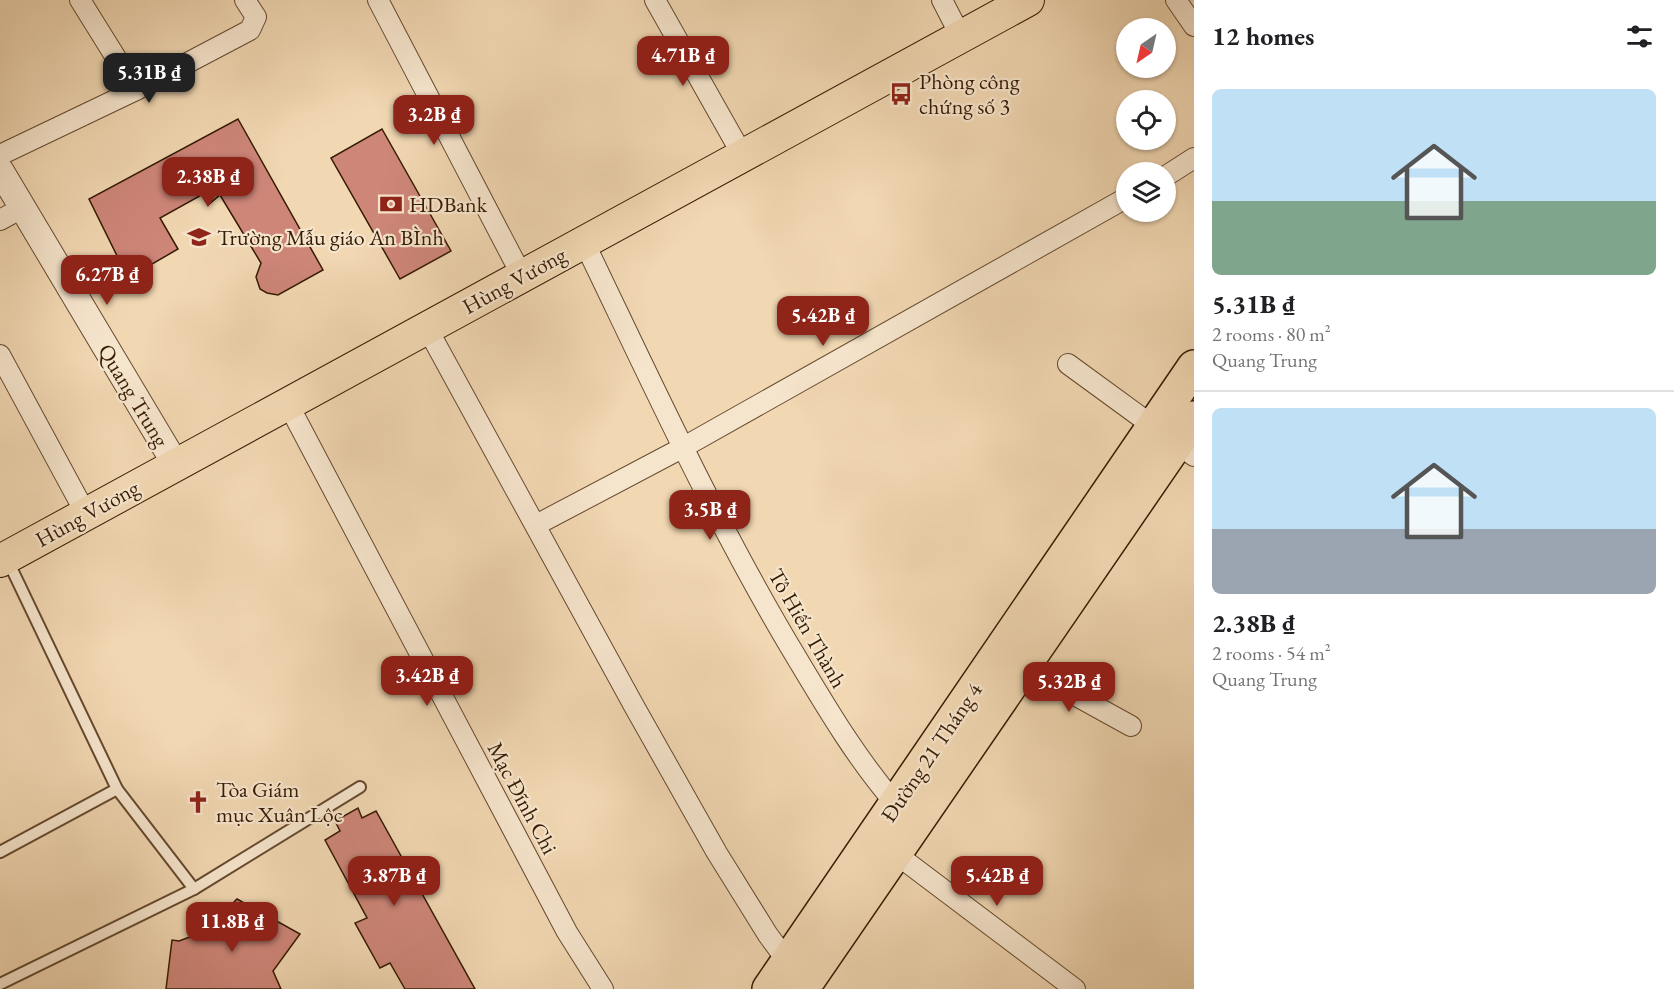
<!DOCTYPE html>
<html lang="en">
<head>
<meta charset="utf-8">
<style>
  :root { --surface:#fff; --page:#f6f6f6; --text:#202124; --muted:#757577; --line:#e0e0e0; --accent:#8f2418 }
  body { margin:0; font-family:"EB Garamond",serif; background:var(--page); color:var(--text); height:100vh; display:flex; flex-direction:column; font-size:22px; white-space:nowrap }
  * { box-sizing:border-box; margin:0 }
  p { font-size:20px; color:var(--muted) }
  .icon { flex:none; width:33px; height:33px; fill:none; stroke:currentColor; stroke-width:2; stroke-linecap:round; stroke-linejoin:round }
  .map { position:relative; flex:1; overflow:hidden }
  .sheet { display:flex; flex-direction:column; background:var(--surface); width:480px }
  .sheet>* { flex:none }
  .needle { width:39px; rotate:214deg }
  .buttons { position:absolute; left:1116px; top:18px; display:grid; gap:12px }
  .buttons a { display:grid; place-items:center; width:60px; height:60px; border-radius:50%; background:var(--surface); box-shadow:0 2px 4px #0004; font-size:30px }
  .price { position:absolute; translate:-50% -51px; padding:0 14px; border-radius:12px; background:var(--accent); color:#fff; font-size:20px; line-height:39px; filter:drop-shadow(0 2px 3px #0008) }
  .price::after { content:''; position:absolute; left:50%; top:36px; width:18px; height:14px; margin-left:-9px; background:inherit; clip-path:polygon(0 0,100% 0,50% 100%) }
  .price.active { background:#222; color:#fff }
  ul { padding:0; list-style:none }
  li { display:grid; align-content:center; gap:12px; height:318px; padding:0 18px }
  li+li { border-top:2px solid var(--line) }
  li span { display:grid; place-items:center; height:186px; border-radius:9px; color:#555 }
  li>.icon { margin-inline-start:auto }
  span .icon { width:108px; height:108px; fill:#fffc; stroke-width:1 }
  li b { font-size:26px }
  h2 { display:flex; justify-content:space-between; align-items:center; height:72px; padding:0 18px; font-size:26px }
  main { display:flex; flex:1; min-height:0 }
  .map>svg:first-child { display:block }
</style>
</head>
<body>
<main>
<div class="map">
<svg width="1194" height="989" viewBox="0 0 1194 989">
  <rect width="100%" height="100%" fill="#f1d7b2"/>
  <filter id="stains"><feTurbulence type="fractalNoise" baseFrequency=".00333" numOctaves="4"/><feColorMatrix values="0 0 0 0 .2 0 0 0 0 .09 0 0 0 0 .02 0 0 0 .5 -.17"/></filter>
  <radialGradient id="worn" r=".72"><stop offset=".6" stop-color="#630" stop-opacity="0"/><stop offset="1" stop-color="#630" stop-opacity=".3"/></radialGradient>
  <g fill="#ce8679" stroke="#361b03" stroke-width="1.5">
    <path d="M238,119L323,270L278,295L267,293L260,289L256,277L261,263L220,195L208,205L203,194L160,218L178,249L128,278L89,199Z"/>
    <path d="M382,129L451,251L400,279L331,158Z"/>
    <path d="M358,808L362,818L376,811L475,989H405L390,963L380,968L355,923L367,918L325,840L340,831L335,821Z"/>
    <path d="M237,899L300,934L273,971L281,989H166L172,940L179,941L206,931Z"/>
  </g>
  <g fill="none" stroke-linecap="round" stroke-linejoin="round">
    <g stroke="#654a2f" stroke-width="14">
      <g id="service">
        <path d="M7,559L117,789L194,889"/>
        <path d="M0,852L117,789"/>
        <path d="M0,984L194,889L360,787"/>
      </g>
    </g>
    <g stroke="#654a2f" stroke-width="22">
      <g id="minor">
        <path d="M80,0L136,90"/>
        <path d="M378,0L522,276"/>
        <path d="M655,0L743,156"/>
        <path d="M942,0L961,37"/>
        <path d="M1176,0L1194,26"/>
        <path d="M0,155L136,90L250,30L256,17L245,0"/>
        <path d="M1166,176L1194,158"/>
        <path d="M0,220L22,208"/>
        <path d="M584,242C652,383 717,526 798,660C828,710 857,759 895,803"/>
        <path d="M427,328L634,706L717,853L768,935L788,962"/>
        <path d="M0,355L86,514"/>
        <path d="M1068,364L1194,456"/>
        <path d="M288,404L567,932L603,989"/>
        <path d="M536,525L682,448L1126,198"/>
        <path d="M1024,667L1131,726"/>
        <path d="M896,854L1075,989"/>
      </g>
    </g>
    <g stroke="#654a2f" stroke-width="28">
      <path id="tertiary" d="M0,170L176,465"/>
    </g>
    <g stroke="#361b03" stroke-width="34">
      <path id="primary" d="M0,561L1028,0"/>
    </g>
    <g stroke="#361b03" stroke-width="36">
      <g id="trunk">
        <path d="M769,989L1194,367"/>
        <path d="M802,989L1194,418"/>
      </g>
    </g>
    <use href="#service" stroke="#f6e5cd" stroke-width="10"/>
    <use href="#minor" stroke="#f6e5cd" stroke-width="20"/>
    <use href="#tertiary" stroke="#f6e5cd" stroke-width="26"/>
    <use href="#primary" stroke="#f1d7b2" stroke-width="32"/>
    <use href="#trunk" stroke="#f1d7b2" stroke-width="33"/>
  </g>
  <defs>
    <g id="bus-bare" transform="scale(1.8)"><path d="M-5-6H5V4H4V6H2V4H-2V6H-4V4H-5ZM-3.5-4V0h7V-4ZM-3.5 1.2v1.5H-2V1.2ZM2 1.2v1.5H3.5V1.2Z" fill="#8f2418" stroke="#f6e5cd" stroke-width="2.5" paint-order="stroke"/></g>
    <g id="bank-bare" transform="scale(1.8)"><path d="M-6-4H6V4H-6ZM0-2.3a2.3 2.3 0 1 0 0 4.6a2.3 2.3 0 1 0 0-4.6Z" fill="#8f2418" stroke="#f6e5cd" stroke-width="2.5" paint-order="stroke"/></g>
    <g id="school-bare" transform="scale(1.8)"><path d="M0-5L7-2L0 1L-7-2ZM-4 1L0 2.5L4 1V4Q0 6-4 4Z" fill="#8f2418" stroke="#f6e5cd" stroke-width="2.5" paint-order="stroke"/></g>
    <g id="church-bare" transform="scale(1.8)"><path d="M-1.2-6h2.4v3.5h3.3v2.4h-3.3V6h-2.4V-.1h-3.3v-2.4h3.3Z" fill="#8f2418" stroke="#f6e5cd" stroke-width="2.5" paint-order="stroke"/></g>
  </defs>
  <g fill-rule="evenodd">
    <use href="#bus-bare" x="901" y="94"/>
    <use href="#bank-bare" x="391" y="204"/>
    <use href="#school-bare" x="199" y="237"/>
    <use href="#church-bare" x="198" y="802"/>
  </g>
  <g text-anchor="middle" stroke-width="4.5" stroke-linejoin="round" paint-order="stroke">
    <g font-size="22" fill="#361b03" stroke="#f6e5cd" text-anchor="start">
      <text x="919" y="89">Phòng công<tspan x="919" dy="25">chứng số 3</tspan></text>
      <text x="409" y="212">HDBank</text>
      <text x="217" y="245">Trường Mẫu giáo An BÌnh</text>
      <text x="216" y="797">Tòa Giám<tspan x="216" dy="25">mục Xuân Lộc</tspan></text>
    </g>
    <g font-size="22" fill="#361b03" stroke="#f6e5cd">
      <text transform="translate(514 280) rotate(-29)" y="8">Hùng Vương</text>
      <text transform="translate(134 395) rotate(59)" y="8">Quang Trung</text>
      <text transform="translate(87 513) rotate(-29)" y="8">Hùng Vương</text>
      <text transform="translate(808 628) rotate(60)" y="8">Tô Hiến Thành</text>
      <text transform="translate(931 752) rotate(-56)" y="8">Đường 21 Tháng 4</text>
      <text transform="translate(523 798) rotate(62)" y="8">Mạc Đĩnh Chi</text>
    </g>
  </g>
  <rect width="100%" height="100%" filter="url(#stains)"/>
  <rect width="100%" height="100%" fill="url(#worn)"/>
</svg>
<div class="buttons">
<a><svg class="needle" viewBox="-14 -14 28 28"><path d="M0-13l5 13h-10z" fill="#e53935"/><path d="M0 13l5-13h-10z" fill="#757577"/></svg></a>
<a><svg class="icon" aria-label="locate" viewBox="0 0 24 24"><circle cx="12" cy="12" r="6"/><path d="M12 2v4M12 18v4M2 12h4M18 12h4"/></svg></a>
<a><svg class="icon" aria-label="layers" viewBox="0 0 24 24"><path d="M12 4l9 5-9 5-9-5zM3 14l9 5 9-5"/></svg></a>
</div>
<b class="price" style="left:683px;top:87px">4.71B ₫</b>
<b class="price active" style="left:149px;top:104px">5.31B ₫</b>
<b class="price" style="left:434px;top:146px">3.2B ₫</b>
<b class="price" style="left:208px;top:208px">2.38B ₫</b>
<b class="price" style="left:107px;top:306px">6.27B ₫</b>
<b class="price" style="left:823px;top:347px">5.42B ₫</b>
<b class="price" style="left:710px;top:541px">3.5B ₫</b>
<b class="price" style="left:427px;top:707px">3.42B ₫</b>
<b class="price" style="left:1069px;top:713px">5.32B ₫</b>
<b class="price" style="left:394px;top:907px">3.87B ₫</b>
<b class="price" style="left:997px;top:907px">5.42B ₫</b>
<b class="price" style="left:232px;top:953px">11.8B ₫</b>
</div>
<section class="sheet">
<h2>12 homes<svg class="icon" aria-label="filters" viewBox="0 0 24 24"><path d="M4 7h16M4 17h16"/><circle cx="9" cy="7" r="2"/><circle cx="15" cy="17" r="2"/></svg></h2>
<ul>
<li><span style="background:linear-gradient(#bfe0f5 60%,#7fa58c 0)"><svg class="icon" aria-label="home" viewBox="0 0 24 24"><path d="M3 11l9-7 9 7M6 9v11h12V9"/></svg></span><div><b>5.31B ₫</b><p>2 rooms · 80 m²</p><p>Quang Trung</p></div></li>
<li><span style="background:linear-gradient(#bfe0f5 65%,#9aa5b1 0)"><svg class="icon" aria-label="home" viewBox="0 0 24 24"><path d="M3 11l9-7 9 7M6 9v11h12V9"/></svg></span><div><b>2.38B ₫</b><p>2 rooms · 54 m²</p><p>Quang Trung</p></div></li>
</ul>
</section>
</main>
</body>
</html>
